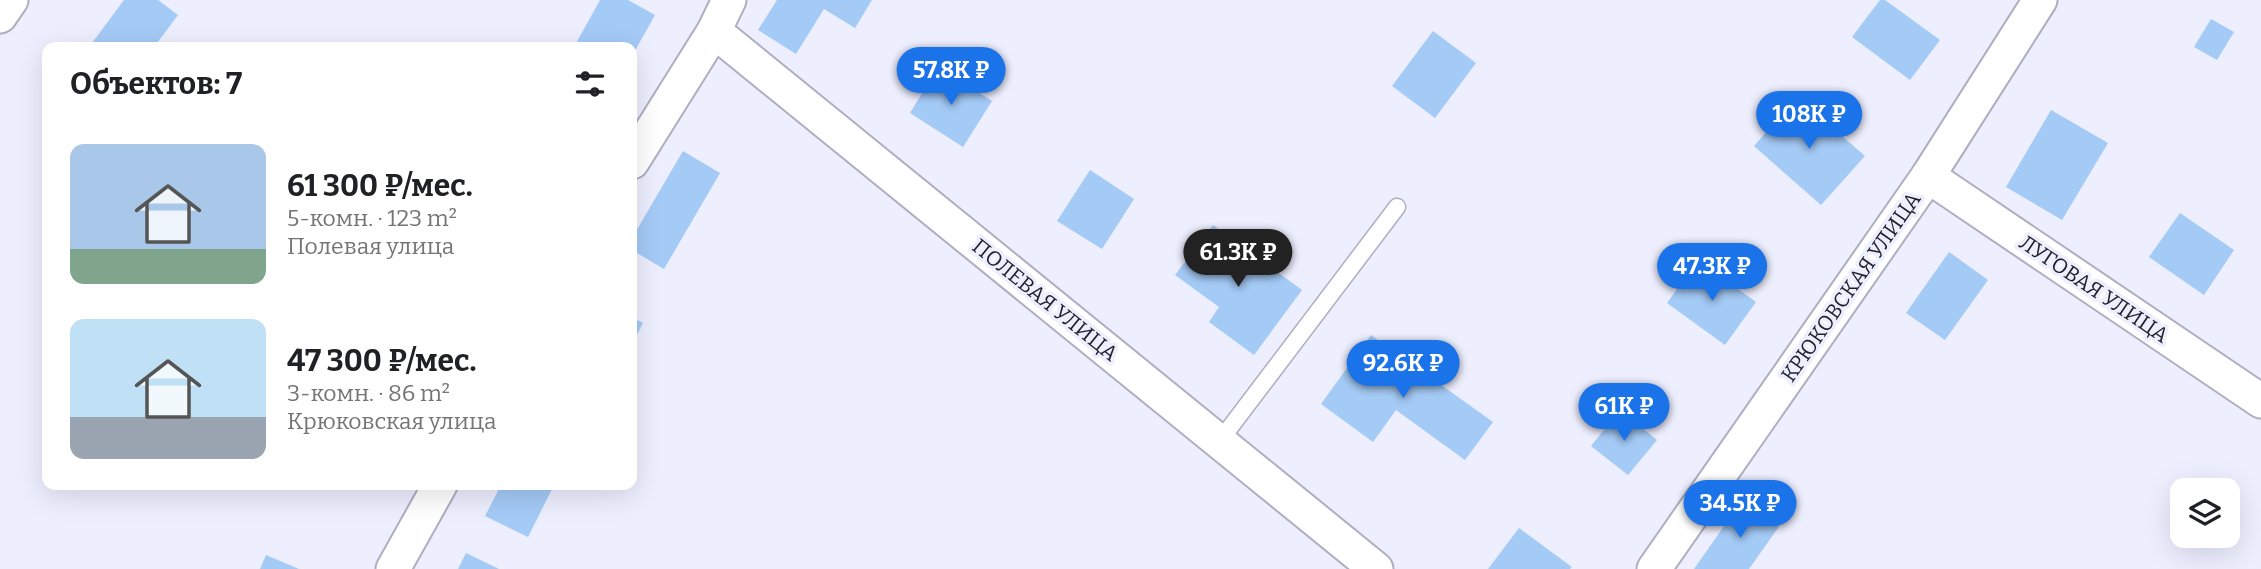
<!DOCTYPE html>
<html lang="ru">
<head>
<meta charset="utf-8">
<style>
  :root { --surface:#fff; --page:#f6f6f6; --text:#202124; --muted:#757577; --accent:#1a73e8 }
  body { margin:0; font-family:Bitter,serif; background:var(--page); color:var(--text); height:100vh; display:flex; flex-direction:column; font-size:26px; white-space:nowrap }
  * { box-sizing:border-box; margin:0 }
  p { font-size:23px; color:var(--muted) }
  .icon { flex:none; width:38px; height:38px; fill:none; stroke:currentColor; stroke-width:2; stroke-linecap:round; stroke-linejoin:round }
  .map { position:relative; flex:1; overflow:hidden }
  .side { position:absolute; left:42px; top:42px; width:595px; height:448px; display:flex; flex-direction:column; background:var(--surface); border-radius:14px; box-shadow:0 7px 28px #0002 }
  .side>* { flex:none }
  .buttons { position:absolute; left:2170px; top:478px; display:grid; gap:14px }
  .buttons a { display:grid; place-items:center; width:70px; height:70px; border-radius:14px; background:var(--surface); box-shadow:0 7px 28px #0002; font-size:35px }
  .price { position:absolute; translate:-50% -60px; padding:0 16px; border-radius:24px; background:var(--accent); color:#fff; font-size:23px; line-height:46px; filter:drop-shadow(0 2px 4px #0008) }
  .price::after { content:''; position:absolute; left:50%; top:42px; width:21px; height:16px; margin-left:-10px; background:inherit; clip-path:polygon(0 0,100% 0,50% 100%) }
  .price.active { background:#222; color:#fff }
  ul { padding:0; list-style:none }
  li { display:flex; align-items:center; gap:21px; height:175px; padding:0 28px }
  li span { display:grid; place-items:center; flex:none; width:196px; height:140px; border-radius:14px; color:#555 }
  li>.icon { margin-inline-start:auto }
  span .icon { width:84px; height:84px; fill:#fffc; stroke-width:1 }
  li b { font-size:30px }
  h2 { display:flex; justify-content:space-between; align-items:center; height:84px; padding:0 28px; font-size:30px }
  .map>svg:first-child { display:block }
</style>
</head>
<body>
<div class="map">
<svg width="2261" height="569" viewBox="0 0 2261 569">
  <rect width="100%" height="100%" fill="#edeefe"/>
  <g fill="#a4caf6">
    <path d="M124,0H158L178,15L154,47H89Z"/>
    <path d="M600,0H628L655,15L632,56V47H574Z"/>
    <path d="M777,0H872L855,28L824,9L796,54L758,30Z"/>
    <path d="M1880,0H1885L1940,40L1910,80L1852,37Z"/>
    <path d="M2211,19L2234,32L2217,60L2194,47Z"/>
    <path d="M1433,31L1476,63L1435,118L1392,86Z"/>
    <path d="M938,67L992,101L963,147L910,113Z"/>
    <path d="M1797,97L1865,156L1821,205L1754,146Z"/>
    <path d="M2051,110L2108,143L2062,220L2006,187Z"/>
    <path d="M683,151L720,173L664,269L632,250V238Z"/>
    <path d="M1090,170L1134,199L1102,249L1057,221Z"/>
    <path d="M2180,213L2234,250L2204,295L2149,257Z"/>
    <path d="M1213,225L1302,290L1254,355L1209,322L1219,307L1175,275Z"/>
    <path d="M1949,252L1988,280L1945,340L1906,313Z"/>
    <path d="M1698,260L1756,302L1725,345L1667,303Z"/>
    <path d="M632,317L643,323L632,345Z"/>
    <path d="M1371,335L1493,422L1465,460L1396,410L1373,442L1321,404Z"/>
    <path d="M1620,410L1657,440L1628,475L1591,446Z"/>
    <path d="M501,485H554L528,537L485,516Z"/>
    <path d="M1743,499L1780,525L1749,569H1694Z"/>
    <path d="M1519,528L1572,567L1570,569H1488Z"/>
    <path d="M466,553L499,569H458Z"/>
    <path d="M266,555L299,569H260Z"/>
  </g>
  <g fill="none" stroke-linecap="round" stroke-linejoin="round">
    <g stroke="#adaec0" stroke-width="19">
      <path id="service" d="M1219,442L1397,207"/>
    </g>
    <g stroke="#adaec0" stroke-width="37">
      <g id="minor">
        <path d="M0,16L11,0"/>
        <path d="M714,31L1376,569"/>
        <path d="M632,162L714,31L729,0"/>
        <path d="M1928,176L2261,401"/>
        <path d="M393,569L440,485"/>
        <path d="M1654,569L1928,176L2040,0"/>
      </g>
    </g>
    <use href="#service" stroke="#fff" stroke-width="16"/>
    <use href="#minor" stroke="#fff" stroke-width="33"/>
  </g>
  <g text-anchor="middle" stroke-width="7" stroke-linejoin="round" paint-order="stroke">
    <g font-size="21" fill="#1f1f26" stroke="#edeefe">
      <text transform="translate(1851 287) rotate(-55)" y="7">КРЮКОВСКАЯ УЛИЦА</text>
      <text transform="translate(2094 289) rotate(34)" y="7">ЛУГОВАЯ УЛИЦА</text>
      <text transform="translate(1045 300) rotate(39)" y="7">ПОЛЕВАЯ УЛИЦА</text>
    </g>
  </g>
</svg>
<div class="buttons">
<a><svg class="icon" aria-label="layers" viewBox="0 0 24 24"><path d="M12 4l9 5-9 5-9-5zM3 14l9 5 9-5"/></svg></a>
</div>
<b class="price" style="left:951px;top:107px">57.8K ₽</b>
<b class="price" style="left:1809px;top:151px">108K ₽</b>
<b class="price active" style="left:1238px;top:289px">61.3K ₽</b>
<b class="price" style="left:1712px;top:303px">47.3K ₽</b>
<b class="price" style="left:1403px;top:400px">92.6K ₽</b>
<b class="price" style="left:1624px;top:443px">61K ₽</b>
<b class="price" style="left:1740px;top:540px">34.5K ₽</b>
<section class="side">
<h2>Объектов: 7<svg class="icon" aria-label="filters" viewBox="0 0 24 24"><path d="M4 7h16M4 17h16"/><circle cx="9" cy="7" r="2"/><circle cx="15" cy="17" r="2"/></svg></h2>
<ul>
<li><span style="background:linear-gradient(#a9c7e8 75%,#7fa58c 0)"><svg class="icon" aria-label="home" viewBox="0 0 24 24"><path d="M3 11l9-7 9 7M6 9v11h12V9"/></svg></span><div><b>61 300 ₽/мес.</b><p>5-комн. · 123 m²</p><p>Полевая улица</p></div></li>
<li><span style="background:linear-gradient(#bfe0f5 70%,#9aa5b1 0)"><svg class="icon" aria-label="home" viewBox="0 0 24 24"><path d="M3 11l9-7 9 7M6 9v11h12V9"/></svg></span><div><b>47 300 ₽/мес.</b><p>3-комн. · 86 m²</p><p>Крюковская улица</p></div></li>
</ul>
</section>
</div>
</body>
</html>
